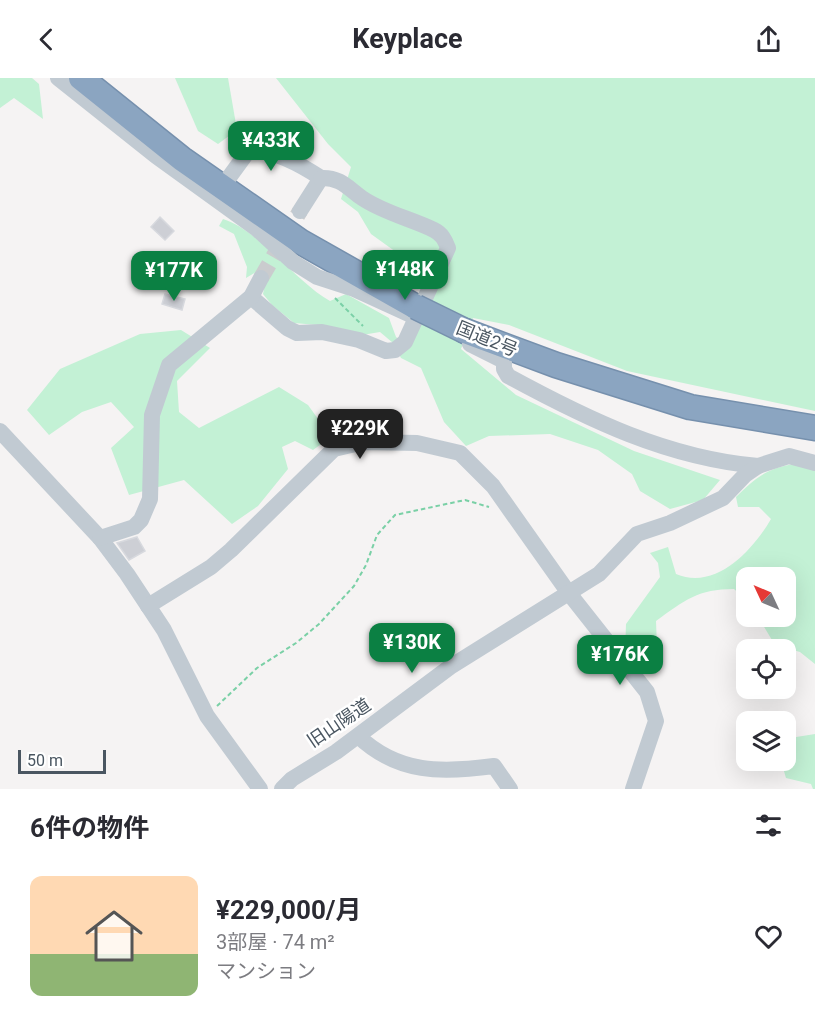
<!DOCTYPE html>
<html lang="ja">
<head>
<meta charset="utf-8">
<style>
  :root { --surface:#fff; --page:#f7f7f7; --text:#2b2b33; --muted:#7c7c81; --accent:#0b8043 }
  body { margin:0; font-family:Roboto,"Noto Sans JP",sans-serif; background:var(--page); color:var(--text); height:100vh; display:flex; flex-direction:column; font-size:22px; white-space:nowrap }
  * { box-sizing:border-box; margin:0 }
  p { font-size:20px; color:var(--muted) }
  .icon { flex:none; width:33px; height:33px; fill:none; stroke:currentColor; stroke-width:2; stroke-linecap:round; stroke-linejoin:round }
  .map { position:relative; height:711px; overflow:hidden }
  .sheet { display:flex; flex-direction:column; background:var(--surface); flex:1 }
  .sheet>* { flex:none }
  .needle { width:39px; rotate:314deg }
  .fabs { position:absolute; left:736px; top:489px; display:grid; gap:12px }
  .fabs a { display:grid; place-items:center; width:60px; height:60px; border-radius:12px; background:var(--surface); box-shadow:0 6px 24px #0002; font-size:30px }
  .scale { position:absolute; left:18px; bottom:15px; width:88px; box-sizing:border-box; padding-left:6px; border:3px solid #4a5661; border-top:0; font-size:16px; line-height:21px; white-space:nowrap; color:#4a5661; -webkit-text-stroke:4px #fff; paint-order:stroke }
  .price { position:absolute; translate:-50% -51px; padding:0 14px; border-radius:12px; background:var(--accent); color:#fff; font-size:20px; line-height:39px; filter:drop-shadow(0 2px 3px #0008) }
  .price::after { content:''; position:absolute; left:50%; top:36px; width:18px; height:14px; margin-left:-9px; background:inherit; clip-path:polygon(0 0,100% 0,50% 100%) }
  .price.current { background:#222; color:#fff }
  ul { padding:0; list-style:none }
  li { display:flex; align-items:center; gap:18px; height:150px; padding:0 30px }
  li span { display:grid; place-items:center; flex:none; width:168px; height:120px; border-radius:12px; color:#555 }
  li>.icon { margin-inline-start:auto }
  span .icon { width:72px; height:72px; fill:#fffc; stroke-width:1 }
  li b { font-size:26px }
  h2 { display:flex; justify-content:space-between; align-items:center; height:72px; padding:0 30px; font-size:26px }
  header { display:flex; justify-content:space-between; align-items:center; height:78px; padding:0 30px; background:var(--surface); font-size:27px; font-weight:700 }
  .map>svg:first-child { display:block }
</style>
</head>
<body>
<header><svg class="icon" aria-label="back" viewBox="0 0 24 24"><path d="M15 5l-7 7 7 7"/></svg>Keyplace<svg class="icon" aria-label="share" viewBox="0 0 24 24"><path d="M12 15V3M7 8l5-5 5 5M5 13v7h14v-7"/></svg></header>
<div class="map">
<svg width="815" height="711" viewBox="0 0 815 711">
  <rect width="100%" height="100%" fill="#f5f3f3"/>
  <g fill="#c3f1d5">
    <path d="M0,0H32L39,6L43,41L14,20L0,30Z"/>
    <path d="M175,0H228L237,52L218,66L198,53Z"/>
    <path d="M276,0H815V333L627,293L509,247L473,240L461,271L516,317L634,373L720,402L703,422L670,431L640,413L632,396L598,372L550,356L489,358L466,368L444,344L421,290L401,280L393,265L380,254L362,257L329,248L294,245L272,227L263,216L266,201L256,194L246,200L247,189L234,156L219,148L223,141C259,152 296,204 330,223L346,216L389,240L396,259L406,267L432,222L417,203L414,187L371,156L358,134L341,121L351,89L328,66Z"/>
    <path d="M181,252L210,270L177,303L179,334L199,350L279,309L308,327L331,359L313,372L295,363L282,369L288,391L258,428L232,446L184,402L129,417L111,370L134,349L111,324L82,334L49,357L27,332L60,291L140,256Z"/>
    <path d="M795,386L815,392V586L800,574L775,567L758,539L786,538V500H747V523L734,511C698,511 685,522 656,543L657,569L638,582L625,576L626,546L660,499L658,485L650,475L668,469L676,496C716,513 753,472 771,441L759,429H738L736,419C756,400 766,390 795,386Z"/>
    <path d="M815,656V711H813L811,706L786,700L781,683L786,682V668L790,660Z"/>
  </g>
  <g fill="#cdcfd5" stroke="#d7d9de" stroke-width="1.5">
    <path d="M160,139L174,153L165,162L151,149Z"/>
    <path d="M165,216L185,221L182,232L162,226Z"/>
    <path d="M137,459L145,473L129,482L117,465Z"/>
  </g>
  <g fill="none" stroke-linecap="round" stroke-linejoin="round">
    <path stroke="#caccce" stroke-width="16" stroke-dasharray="16 8" stroke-linecap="butt" d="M261,200L300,133"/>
    <g stroke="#7690ad" stroke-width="27">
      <g id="highway">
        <path d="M81,0L182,81L301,164L416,229"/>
        <path d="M465,253L556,287L690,329L815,350"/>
      </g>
    </g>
    <g stroke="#7ad0a6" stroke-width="2" stroke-dasharray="4.5 3" stroke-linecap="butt">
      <path d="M335,220L363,248"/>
      <path d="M217,628L257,590L296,565L319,546L354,508L366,487L377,457L395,437L465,422L489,429"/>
    </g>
    <g stroke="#c1cad2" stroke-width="16">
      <path d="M58,0L156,78L257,151L293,184L317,199L354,211L413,238"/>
      <path d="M222,109L249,72C275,72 300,86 321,100L300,133"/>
      <path d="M251,219L287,250L297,255L322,254L359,262L386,273L395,272L405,264L448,170C445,162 442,156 434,152C412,141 384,135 362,120C348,110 340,99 321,100"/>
      <path d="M470,266L504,283"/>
      <path d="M504,269V291L508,298C587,341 667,380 758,388"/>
      <path d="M0,353L100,460L127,496L164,552L207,638L260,711"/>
      <path d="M100,460L134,449L141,442L150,421L152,337L169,287L251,219L261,200"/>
      <path d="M148,528L211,489L231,472L334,371L364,364L417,365L460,375L493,408L568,514L647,614L656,643L633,711"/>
      <path d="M358,658C398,696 442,695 494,688L510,711"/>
      <path d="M282,711L292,701L336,674L450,589L599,496L637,456L670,445L723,420L745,397L758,388L789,378L815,385"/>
    </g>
    <use href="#highway" stroke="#8ba5c1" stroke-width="24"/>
    <g stroke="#7690ad" stroke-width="27" stroke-linecap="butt">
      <path id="highway-bridge" d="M416,229L465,253"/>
    </g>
    <use href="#highway-bridge" stroke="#8ba5c1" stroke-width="24"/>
  </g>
  <g text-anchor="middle" stroke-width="5" stroke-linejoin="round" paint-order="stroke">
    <g font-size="18" fill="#4a5661" stroke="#fff">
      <text transform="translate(487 261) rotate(22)" y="6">国道2号</text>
      <text transform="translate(339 645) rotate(-34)" y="6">旧山陽道</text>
    </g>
  </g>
</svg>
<div class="fabs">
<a><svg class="needle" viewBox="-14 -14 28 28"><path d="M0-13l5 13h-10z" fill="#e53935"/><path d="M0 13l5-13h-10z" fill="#7c7c81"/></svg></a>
<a><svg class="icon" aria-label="locate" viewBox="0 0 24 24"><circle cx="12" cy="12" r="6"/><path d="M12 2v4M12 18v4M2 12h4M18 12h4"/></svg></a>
<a><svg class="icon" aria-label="layers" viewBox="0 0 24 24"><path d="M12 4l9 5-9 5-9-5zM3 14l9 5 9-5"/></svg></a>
</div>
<div class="scale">50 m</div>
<b class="price" style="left:271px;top:94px">¥433K</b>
<b class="price" style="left:405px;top:223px">¥148K</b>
<b class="price" style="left:174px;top:224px">¥177K</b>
<b class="price current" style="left:360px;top:382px">¥229K</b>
<b class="price" style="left:412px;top:596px">¥130K</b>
<b class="price" style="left:620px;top:608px">¥176K</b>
</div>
<section class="sheet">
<h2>6件の物件<svg class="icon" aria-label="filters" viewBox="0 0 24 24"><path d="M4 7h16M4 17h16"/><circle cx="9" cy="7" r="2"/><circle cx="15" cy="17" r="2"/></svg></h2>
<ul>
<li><span style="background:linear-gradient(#ffd9b3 65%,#8fb573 0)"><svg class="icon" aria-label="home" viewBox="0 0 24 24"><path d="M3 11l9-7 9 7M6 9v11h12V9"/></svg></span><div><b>¥229,000/月</b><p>3部屋 · 74 m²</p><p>マンション</p></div><svg class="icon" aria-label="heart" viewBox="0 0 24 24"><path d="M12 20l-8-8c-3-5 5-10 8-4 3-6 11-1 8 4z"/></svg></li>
</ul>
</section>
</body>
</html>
